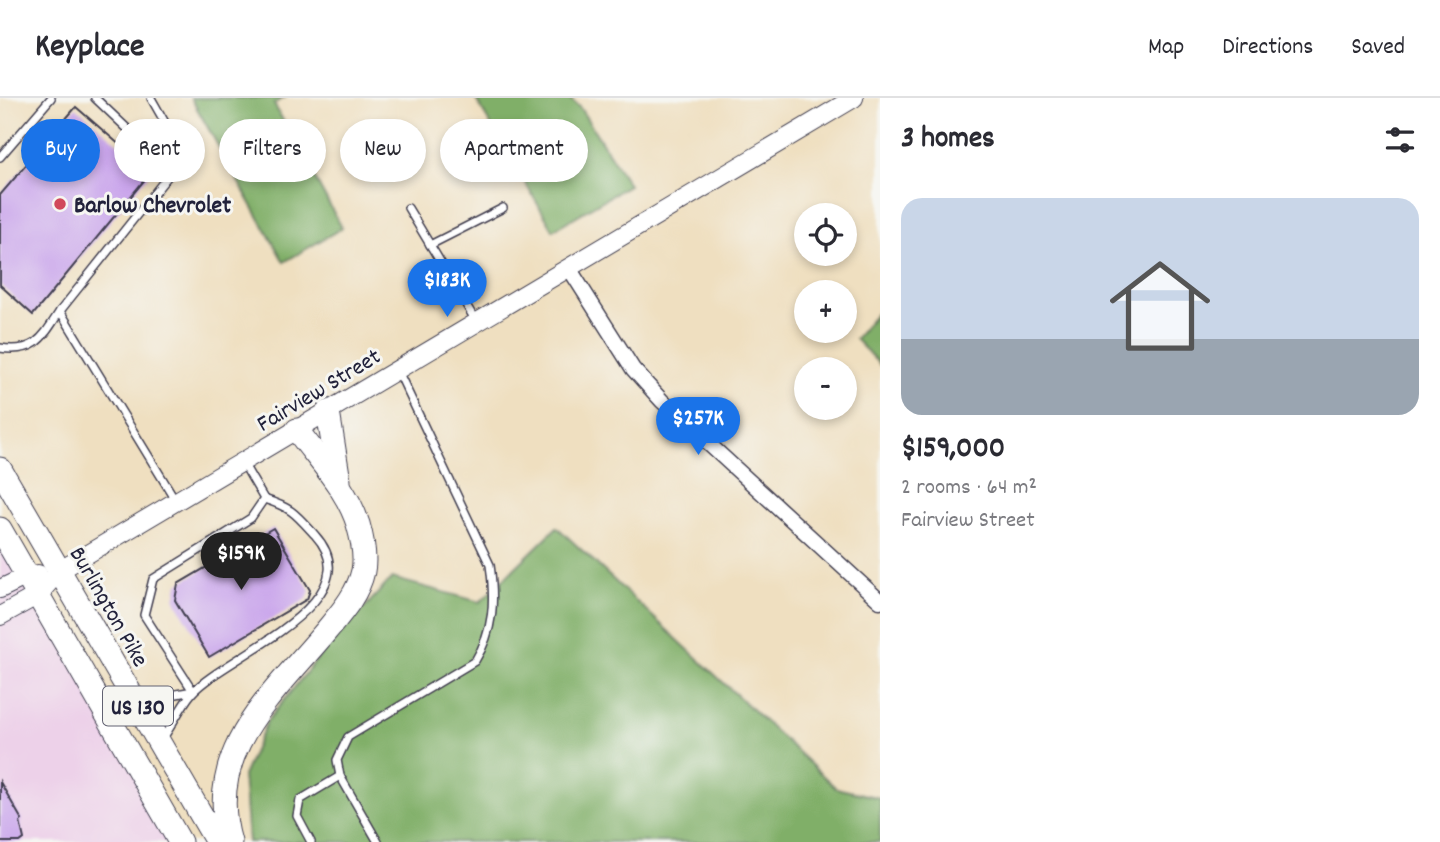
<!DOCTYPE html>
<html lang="en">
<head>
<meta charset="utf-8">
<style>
  :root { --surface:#fff; --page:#f2f2f3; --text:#2b2b33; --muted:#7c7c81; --line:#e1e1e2; --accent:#1a73e8 }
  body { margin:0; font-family:Dekko,sans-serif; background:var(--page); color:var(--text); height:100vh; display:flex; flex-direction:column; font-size:26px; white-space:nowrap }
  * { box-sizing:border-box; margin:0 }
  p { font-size:23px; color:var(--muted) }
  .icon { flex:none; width:38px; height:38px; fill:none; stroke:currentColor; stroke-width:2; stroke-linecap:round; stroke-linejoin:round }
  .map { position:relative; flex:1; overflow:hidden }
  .panel { display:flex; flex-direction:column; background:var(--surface); width:560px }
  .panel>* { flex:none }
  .top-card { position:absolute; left:21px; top:21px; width:665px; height:63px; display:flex; gap:14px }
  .fabs { position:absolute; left:794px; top:105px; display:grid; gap:14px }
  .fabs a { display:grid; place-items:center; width:63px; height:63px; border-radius:50%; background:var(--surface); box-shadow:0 4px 10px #0003; font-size:35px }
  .price { position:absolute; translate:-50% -60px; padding:0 16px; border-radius:24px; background:var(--accent); color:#fff; font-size:23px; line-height:46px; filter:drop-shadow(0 2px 4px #0008) }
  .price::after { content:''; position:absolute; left:50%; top:42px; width:21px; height:16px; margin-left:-10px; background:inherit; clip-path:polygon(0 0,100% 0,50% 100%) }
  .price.on { background:#222; color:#fff }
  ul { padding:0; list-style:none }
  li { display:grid; align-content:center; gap:14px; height:371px; padding:0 21px }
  li span { display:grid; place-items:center; height:217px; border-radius:21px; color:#555 }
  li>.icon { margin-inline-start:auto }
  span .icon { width:126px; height:126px; fill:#fffc; stroke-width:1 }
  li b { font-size:30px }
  h2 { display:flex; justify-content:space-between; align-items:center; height:84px; padding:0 21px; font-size:30px }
  .tag { padding:0 24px; border-radius:32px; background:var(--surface); box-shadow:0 4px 10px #0003; font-size:24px; line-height:63px }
  .tag.on { background:var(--accent); color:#fff }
  header { display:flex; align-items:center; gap:42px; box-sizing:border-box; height:98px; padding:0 35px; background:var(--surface); border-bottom:2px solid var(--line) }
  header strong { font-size:33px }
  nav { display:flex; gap:38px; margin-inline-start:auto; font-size:24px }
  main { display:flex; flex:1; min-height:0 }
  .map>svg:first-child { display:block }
</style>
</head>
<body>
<header>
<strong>Keyplace</strong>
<nav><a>Map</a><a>Directions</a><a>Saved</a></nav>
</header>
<main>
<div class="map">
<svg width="880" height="744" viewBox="0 0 880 744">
  <rect width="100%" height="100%" fill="#f6f6f2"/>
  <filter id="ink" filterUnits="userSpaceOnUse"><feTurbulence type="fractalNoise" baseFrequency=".0143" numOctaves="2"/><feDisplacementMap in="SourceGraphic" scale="14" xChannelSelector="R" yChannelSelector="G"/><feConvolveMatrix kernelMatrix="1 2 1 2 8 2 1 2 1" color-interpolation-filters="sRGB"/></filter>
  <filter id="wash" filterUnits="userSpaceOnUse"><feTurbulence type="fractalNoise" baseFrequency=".00686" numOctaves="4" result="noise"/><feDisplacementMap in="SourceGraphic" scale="28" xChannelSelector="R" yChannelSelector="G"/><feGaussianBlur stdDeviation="1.57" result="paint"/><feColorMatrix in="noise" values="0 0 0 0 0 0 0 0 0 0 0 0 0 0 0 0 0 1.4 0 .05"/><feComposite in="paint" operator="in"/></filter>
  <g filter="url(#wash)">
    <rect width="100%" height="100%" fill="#efdfc0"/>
    <path fill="#edd1e9" d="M0,431L180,744H0Z"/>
    <g fill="#80af68" stroke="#516852" stroke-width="2">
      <path d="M191,0H284L274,6L342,130L284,164Z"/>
      <path d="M475,0H569L580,10L629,87L553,132Z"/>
      <path d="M880,211V267L855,241Z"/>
      <path d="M557,429L836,690L880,700V744H248L243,678L267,623L322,555L392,480L480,504Z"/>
    </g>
    <g id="blocks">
      <g fill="#c9a4eb">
        <path d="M76,9L151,74L33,217L0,187V97Z"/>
        <path d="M273,430L310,492L307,501L209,559L175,502L178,486Z"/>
        <path d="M0,684L22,722L20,724L24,741L20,744H0Z"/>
      </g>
    </g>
  </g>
  <g filter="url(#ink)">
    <use href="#blocks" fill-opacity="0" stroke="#413e4f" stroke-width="2"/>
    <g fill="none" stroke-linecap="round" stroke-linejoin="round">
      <g stroke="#413e4f" stroke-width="10">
        <g id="service">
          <path d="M95,0L172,73"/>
          <path d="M151,0L184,58L60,213L176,403"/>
          <path d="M0,59L51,0"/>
          <path d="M408,110L477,225"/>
          <path d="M430,147L503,110"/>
          <path d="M0,250C35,255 42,241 60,213"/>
          <path d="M193,593L144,517L153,481L251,420L264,401"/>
          <path d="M138,603L193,593"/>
          <path d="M163,640C173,626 181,608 192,595C223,559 376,504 315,437C295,415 292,410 264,401L243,365"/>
          <path d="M311,744L297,718L300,702L340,678"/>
          <path d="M378,744L340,678L337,662L348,639L475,563C494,532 495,502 490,467L398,273"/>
        </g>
      </g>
      <g stroke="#413e4f" stroke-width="17">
        <path id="minor" d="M569,170L633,271L662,303L880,503"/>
      </g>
      <g stroke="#413e4f" stroke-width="20">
        <g id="tertiary">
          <path d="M0,491L27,478L38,476"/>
          <path d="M0,518L38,497L59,473L854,0"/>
        </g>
      </g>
      <g stroke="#413e4f" stroke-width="25">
        <g id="trunk">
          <path d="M328,314L339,383"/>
          <path d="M0,371L217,744"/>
          <path d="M0,431L180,744"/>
          <path d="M230,744C203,653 274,596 327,532C341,515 358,496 363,473C366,458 362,440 358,426C346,389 319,363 297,332"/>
        </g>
      </g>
      <use href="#service" stroke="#fff" stroke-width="7"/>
      <use href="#minor" stroke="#fff" stroke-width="14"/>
      <use href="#tertiary" stroke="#fff" stroke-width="18"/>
      <use href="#trunk" stroke="#fff" stroke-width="23"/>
    </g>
  </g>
  <circle fill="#d1495b" stroke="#f6f6f2" stroke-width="2.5" cx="60" cy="106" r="7"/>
  <g text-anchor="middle" stroke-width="6" stroke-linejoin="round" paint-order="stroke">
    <rect fill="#f6f6f2" stroke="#626272" stroke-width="2" x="103" y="588.5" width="70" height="39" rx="5"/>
    <g font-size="23" font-weight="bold" fill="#22223b">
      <text x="138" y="616">US 130</text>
    </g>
    <g font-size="24" font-weight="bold" fill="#22223b" stroke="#f6f6f2" text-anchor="start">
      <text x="74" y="114">Barlow Chevrolet</text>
    </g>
    <g font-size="24" fill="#22223b" stroke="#f6f6f2">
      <text transform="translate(318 291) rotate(-31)" y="8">Fairview Street</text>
      <text transform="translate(110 508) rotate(60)" y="8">Burlington Pike</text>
    </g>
  </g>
</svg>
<div class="fabs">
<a><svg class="icon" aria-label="locate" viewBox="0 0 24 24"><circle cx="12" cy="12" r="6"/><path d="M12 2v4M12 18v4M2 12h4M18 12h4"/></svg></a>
<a>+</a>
<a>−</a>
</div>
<b class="price" style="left:447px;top:221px">$183K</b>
<b class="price" style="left:698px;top:359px">$257K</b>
<b class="price on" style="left:241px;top:494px">$159K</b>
<div class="top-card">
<a class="tag on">Buy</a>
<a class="tag">Rent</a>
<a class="tag">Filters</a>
<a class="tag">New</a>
<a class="tag">Apartment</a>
</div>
</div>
<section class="panel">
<h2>3 homes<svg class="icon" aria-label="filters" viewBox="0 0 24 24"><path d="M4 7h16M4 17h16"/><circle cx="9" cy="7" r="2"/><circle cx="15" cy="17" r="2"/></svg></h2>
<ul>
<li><span style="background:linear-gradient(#c9d6e8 65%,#9aa5b1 0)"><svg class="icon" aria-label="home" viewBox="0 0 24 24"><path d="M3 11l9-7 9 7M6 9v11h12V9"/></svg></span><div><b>$159,000</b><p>2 rooms · 64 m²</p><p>Fairview Street</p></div></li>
</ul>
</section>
</main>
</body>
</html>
